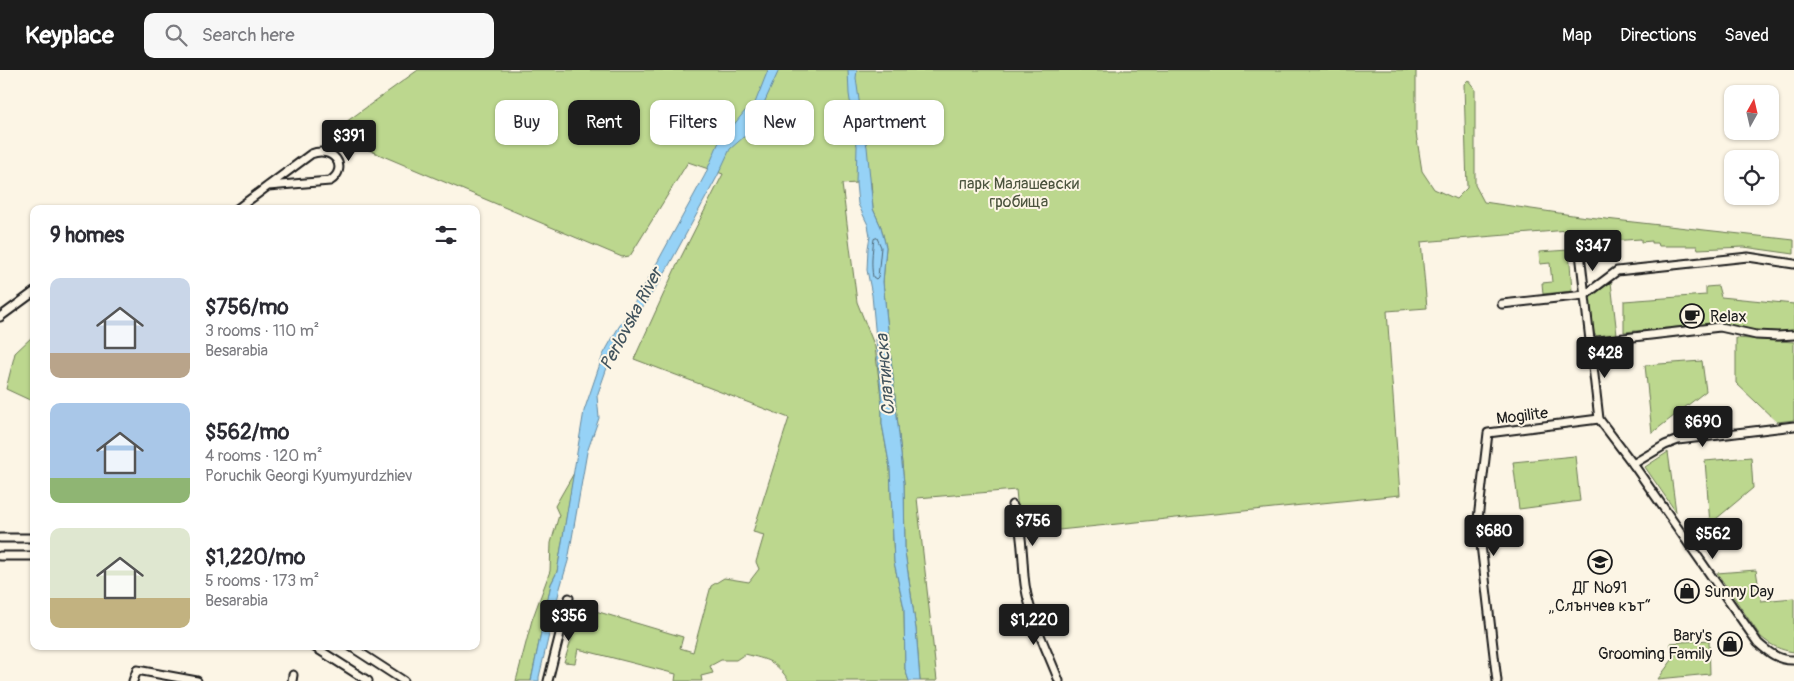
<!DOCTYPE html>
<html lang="en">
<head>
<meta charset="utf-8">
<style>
  :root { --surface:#fff; --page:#f7f7f7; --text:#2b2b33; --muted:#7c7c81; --accent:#1c1c1c }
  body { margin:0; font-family:Pangolin,sans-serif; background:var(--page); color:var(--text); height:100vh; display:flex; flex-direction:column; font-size:19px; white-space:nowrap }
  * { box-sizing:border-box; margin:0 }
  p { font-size:16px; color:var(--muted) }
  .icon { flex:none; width:28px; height:28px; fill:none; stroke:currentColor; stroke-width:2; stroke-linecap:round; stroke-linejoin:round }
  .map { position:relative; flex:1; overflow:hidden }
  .sheet { position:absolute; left:30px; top:135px; width:450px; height:445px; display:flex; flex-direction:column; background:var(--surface); border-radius:10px; box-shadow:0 1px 4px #0004 }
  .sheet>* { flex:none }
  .top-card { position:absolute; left:495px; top:30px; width:475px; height:45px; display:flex; gap:10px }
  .needle { width:32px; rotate:8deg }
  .tools { position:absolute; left:1724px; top:15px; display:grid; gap:10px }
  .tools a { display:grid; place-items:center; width:55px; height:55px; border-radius:10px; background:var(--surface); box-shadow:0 1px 4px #0004; font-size:25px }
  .price { position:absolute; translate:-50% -42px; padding:0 11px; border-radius:5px; background:var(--accent); color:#fff; font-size:16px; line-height:32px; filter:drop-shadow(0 1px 2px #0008) }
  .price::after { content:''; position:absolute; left:50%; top:30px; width:15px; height:11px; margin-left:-8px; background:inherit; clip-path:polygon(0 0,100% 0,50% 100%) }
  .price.on { background:#222; color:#fff }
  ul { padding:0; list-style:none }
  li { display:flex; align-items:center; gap:15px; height:125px; padding:0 20px }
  li span { display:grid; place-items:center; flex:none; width:140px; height:100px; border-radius:10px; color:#555 }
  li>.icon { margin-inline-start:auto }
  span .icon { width:60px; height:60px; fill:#fffc; stroke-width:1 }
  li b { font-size:21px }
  h2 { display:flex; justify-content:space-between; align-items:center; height:60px; padding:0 20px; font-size:21px }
  .tag { padding:0 18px; border-radius:10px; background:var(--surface); box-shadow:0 1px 4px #0004; font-size:18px; line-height:45px }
  .tag.on { background:var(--accent); color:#fff }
  header { display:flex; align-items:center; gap:30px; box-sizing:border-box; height:70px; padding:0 25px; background:var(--accent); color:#fff }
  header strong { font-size:24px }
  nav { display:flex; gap:28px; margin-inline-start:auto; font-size:18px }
  .search { width:350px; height:45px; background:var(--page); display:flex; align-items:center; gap:12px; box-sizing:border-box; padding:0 18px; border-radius:10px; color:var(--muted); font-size:19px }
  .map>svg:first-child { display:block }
</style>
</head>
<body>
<header>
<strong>Keyplace</strong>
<div class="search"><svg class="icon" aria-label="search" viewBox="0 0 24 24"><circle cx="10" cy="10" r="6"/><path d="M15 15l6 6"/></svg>Search here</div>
<nav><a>Map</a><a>Directions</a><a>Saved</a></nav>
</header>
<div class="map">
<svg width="1794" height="611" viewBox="0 0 1794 611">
  <rect width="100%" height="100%" fill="#fcf5e5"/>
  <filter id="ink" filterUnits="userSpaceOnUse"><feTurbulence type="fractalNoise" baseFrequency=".02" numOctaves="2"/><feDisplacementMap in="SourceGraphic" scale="10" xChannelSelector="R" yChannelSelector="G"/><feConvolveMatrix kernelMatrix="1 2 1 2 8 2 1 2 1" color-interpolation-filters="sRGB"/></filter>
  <g filter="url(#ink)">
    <g fill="#bcd78e" stroke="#6c7a55">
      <path d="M418,0H1416V63L1422,101L1434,119L1456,129L1467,118L1464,14L1468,10L1475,19V115L1484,132L1579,146L1794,170V184L1744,177L1698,179L1697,176H1659L1658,173H1652V171L1641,172V169L1594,172L1593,171H1591L1590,168H1588L1587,165H1581L1580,159L1421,172L1427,238L1387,241L1400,425L1020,464L1016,420L917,428L937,611H920L916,559L905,482L904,413L883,212L886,177L881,157L873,139L871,112L842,114L857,232L875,277L882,335V354L890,398L894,492L904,538L905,599L909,611H789C775,590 768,590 745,584L736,590H721L710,596L713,603L701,606L702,611H675L676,604L578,579L575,593L564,592L582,537L683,567L680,578L693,582L711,516L724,508L749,512L759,499L756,492L764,465L753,462L789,348L634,289L675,199L723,104L688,92L630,186L622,187L364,78L346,52Z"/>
      <path d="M1569,180L1572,221L1543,224L1542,213L1552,212L1550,193L1540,194L1539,182Z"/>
      <path d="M1611,212L1617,265L1597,267L1594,263L1589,228Z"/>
      <path d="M1718,216L1721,227L1794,234V262L1767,263L1721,253L1624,262V231L1706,225V217Z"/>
      <path d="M34,265V332L6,319L15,283Z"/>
      <path d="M1736,268L1794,272V350L1777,352L1736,313Z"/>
      <path d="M1702,291L1706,321L1652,363L1645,295Z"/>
      <path d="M1668,382L1676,442L1645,397Z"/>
      <path d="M1575,386L1580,431L1519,439L1513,392Z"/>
      <path d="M1751,387L1753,418L1710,454L1705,391Z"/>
      <path d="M574,403L557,502L551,514L532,606L531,611H516L532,550L550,501L551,473L559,445L555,436Z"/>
      <path d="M1756,500L1761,531L1794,528V582C1780,580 1772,576 1761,567L1717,503Z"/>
      <path d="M1709,570L1710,604L1658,609L1675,586L1670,573Z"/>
    </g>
    <g fill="#96d2f6" stroke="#65899f">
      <path d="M768,0H779L759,44L745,66L730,79L717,107L662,208L624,265L609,292L597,326L599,348L587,382L568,491L560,518L539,607V611H531L551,514L557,502L584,341L603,285L617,260L640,224L705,105L718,74L745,41L753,38Z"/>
      <path d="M848,0H857L856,8L862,52L867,77L873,139L881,157L886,177L883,212L904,413L905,482L916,559L920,611H909L905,599L904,538L894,492L890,398L882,354V335L872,225L867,200L868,178L870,166L868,155L858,134L856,113L857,76L849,24Z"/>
    </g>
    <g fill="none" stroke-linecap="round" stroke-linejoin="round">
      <path stroke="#4d6573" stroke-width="1" d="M877,168L881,177L878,207L876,209L873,207C871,195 872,182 874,169Z"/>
      <g stroke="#1c1c1c" stroke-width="11">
        <g id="minor">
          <path d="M237,139L311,84C333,75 350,98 330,111L268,116"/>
          <path d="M1580,183L1599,349L1633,394L1758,573C1768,582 1779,591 1794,590"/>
          <path d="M1502,234L1585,225L1617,201L1748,187L1794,194"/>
          <path d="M0,247L34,222"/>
          <path d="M1590,272L1720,257L1756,265L1778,266L1794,265"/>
          <path d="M1633,394L1665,375L1678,370L1794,356"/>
          <path d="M1012,435C1021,443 1023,491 1024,506C1027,542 1046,577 1059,611"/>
          <path d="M0,468H34"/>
          <path d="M0,486H34"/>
          <path d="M313,576L368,611"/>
          <path d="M350,576L404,611"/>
          <path d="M133,611L137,600L197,611"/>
          <path d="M292,611L293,605"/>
          <path d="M548,611L569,528"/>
          <path d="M1497,611L1478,449L1488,363L1599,349"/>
        </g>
      </g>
      <use href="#minor" stroke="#fcf5e5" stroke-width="7"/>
    </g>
  </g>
  <defs>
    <g id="cafe-ring" transform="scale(1.25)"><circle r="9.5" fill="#fcf5e5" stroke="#1c1c1c" stroke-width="1.5"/><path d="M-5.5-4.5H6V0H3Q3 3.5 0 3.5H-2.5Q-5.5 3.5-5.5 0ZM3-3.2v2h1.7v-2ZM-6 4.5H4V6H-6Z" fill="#1c1c1c"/></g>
    <g id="school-ring" transform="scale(1.25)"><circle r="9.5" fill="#fcf5e5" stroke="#1c1c1c" stroke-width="1.5"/><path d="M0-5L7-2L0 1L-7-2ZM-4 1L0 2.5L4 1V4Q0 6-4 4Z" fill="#1c1c1c"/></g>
    <g id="shop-ring" transform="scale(1.25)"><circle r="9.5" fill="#fcf5e5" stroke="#1c1c1c" stroke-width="1.5"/><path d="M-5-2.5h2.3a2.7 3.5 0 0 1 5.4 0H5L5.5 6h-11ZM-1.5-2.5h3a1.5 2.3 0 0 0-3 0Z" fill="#1c1c1c"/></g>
  </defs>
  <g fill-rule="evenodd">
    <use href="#cafe-ring" x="1692" y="246"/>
    <use href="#school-ring" x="1600" y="492"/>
    <use href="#shop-ring" x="1687" y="521"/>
    <use href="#shop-ring" x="1730" y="574"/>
  </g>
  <g text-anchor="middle" stroke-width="4" stroke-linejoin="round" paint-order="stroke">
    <g font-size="16" fill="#4c543e" stroke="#fcf5e5">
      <text x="1019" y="119">парк Малашевски<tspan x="1019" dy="18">гробища</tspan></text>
    </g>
    <g font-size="16" fill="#1c1c1c" stroke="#fcf5e5" text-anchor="start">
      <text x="1710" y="252">Relax</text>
      <text x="1600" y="523" text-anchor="middle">ДГ №91<tspan x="1600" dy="18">„Слънчев кът“</tspan></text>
      <text x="1704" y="527">Sunny Day</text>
      <text x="1712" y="571" text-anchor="end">Bary's<tspan x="1712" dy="18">Grooming Family</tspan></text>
    </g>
    <g font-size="16" fill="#1c1c1c" stroke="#fcf5e5">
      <text transform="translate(1522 345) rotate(-7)" y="6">Mogilite</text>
    </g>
    <g font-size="18" font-style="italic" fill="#41535d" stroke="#fcf5e5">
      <text transform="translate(631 249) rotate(-62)" y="6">Perlovska River</text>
      <text transform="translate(885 305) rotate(-95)" y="6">Слатинска</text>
    </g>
  </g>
</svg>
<div class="tools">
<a><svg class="needle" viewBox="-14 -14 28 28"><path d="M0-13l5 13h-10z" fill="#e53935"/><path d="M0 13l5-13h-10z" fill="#7c7c81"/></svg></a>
<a><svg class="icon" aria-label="locate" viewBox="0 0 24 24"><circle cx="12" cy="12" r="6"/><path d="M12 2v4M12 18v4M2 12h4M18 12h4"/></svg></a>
</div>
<b class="price" style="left:349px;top:92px">$391</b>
<b class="price" style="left:1593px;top:202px">$347</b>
<b class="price" style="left:1605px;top:309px">$428</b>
<b class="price" style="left:1703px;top:378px">$690</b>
<b class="price on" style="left:1033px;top:477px">$756</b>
<b class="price" style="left:1494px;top:487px">$680</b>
<b class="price" style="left:1713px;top:490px">$562</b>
<b class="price" style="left:569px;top:572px">$356</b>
<b class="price" style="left:1034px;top:576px">$1,220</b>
<div class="top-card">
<a class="tag">Buy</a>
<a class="tag on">Rent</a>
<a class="tag">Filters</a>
<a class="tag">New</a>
<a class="tag">Apartment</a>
</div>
<section class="sheet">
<h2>9 homes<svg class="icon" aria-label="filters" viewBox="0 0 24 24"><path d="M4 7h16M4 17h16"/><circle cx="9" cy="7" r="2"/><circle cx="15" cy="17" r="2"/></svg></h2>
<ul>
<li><span style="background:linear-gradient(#c9d6e8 75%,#b9a48a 0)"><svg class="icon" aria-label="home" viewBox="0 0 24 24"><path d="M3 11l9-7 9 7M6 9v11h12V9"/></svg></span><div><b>$756/mo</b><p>3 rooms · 110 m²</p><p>Besarabia</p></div></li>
<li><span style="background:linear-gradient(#a9c7e8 75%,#8fb573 0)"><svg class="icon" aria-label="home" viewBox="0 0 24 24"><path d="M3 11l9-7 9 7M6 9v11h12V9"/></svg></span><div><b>$562/mo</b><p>4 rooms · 120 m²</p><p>Poruchik Georgi Kyumyurdzhiev</p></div></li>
<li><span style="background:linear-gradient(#dfe7d0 70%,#c2b280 0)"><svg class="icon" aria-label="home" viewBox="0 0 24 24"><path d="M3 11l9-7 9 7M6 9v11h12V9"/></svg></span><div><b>$1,220/mo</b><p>5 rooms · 173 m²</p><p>Besarabia</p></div></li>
</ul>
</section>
</div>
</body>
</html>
